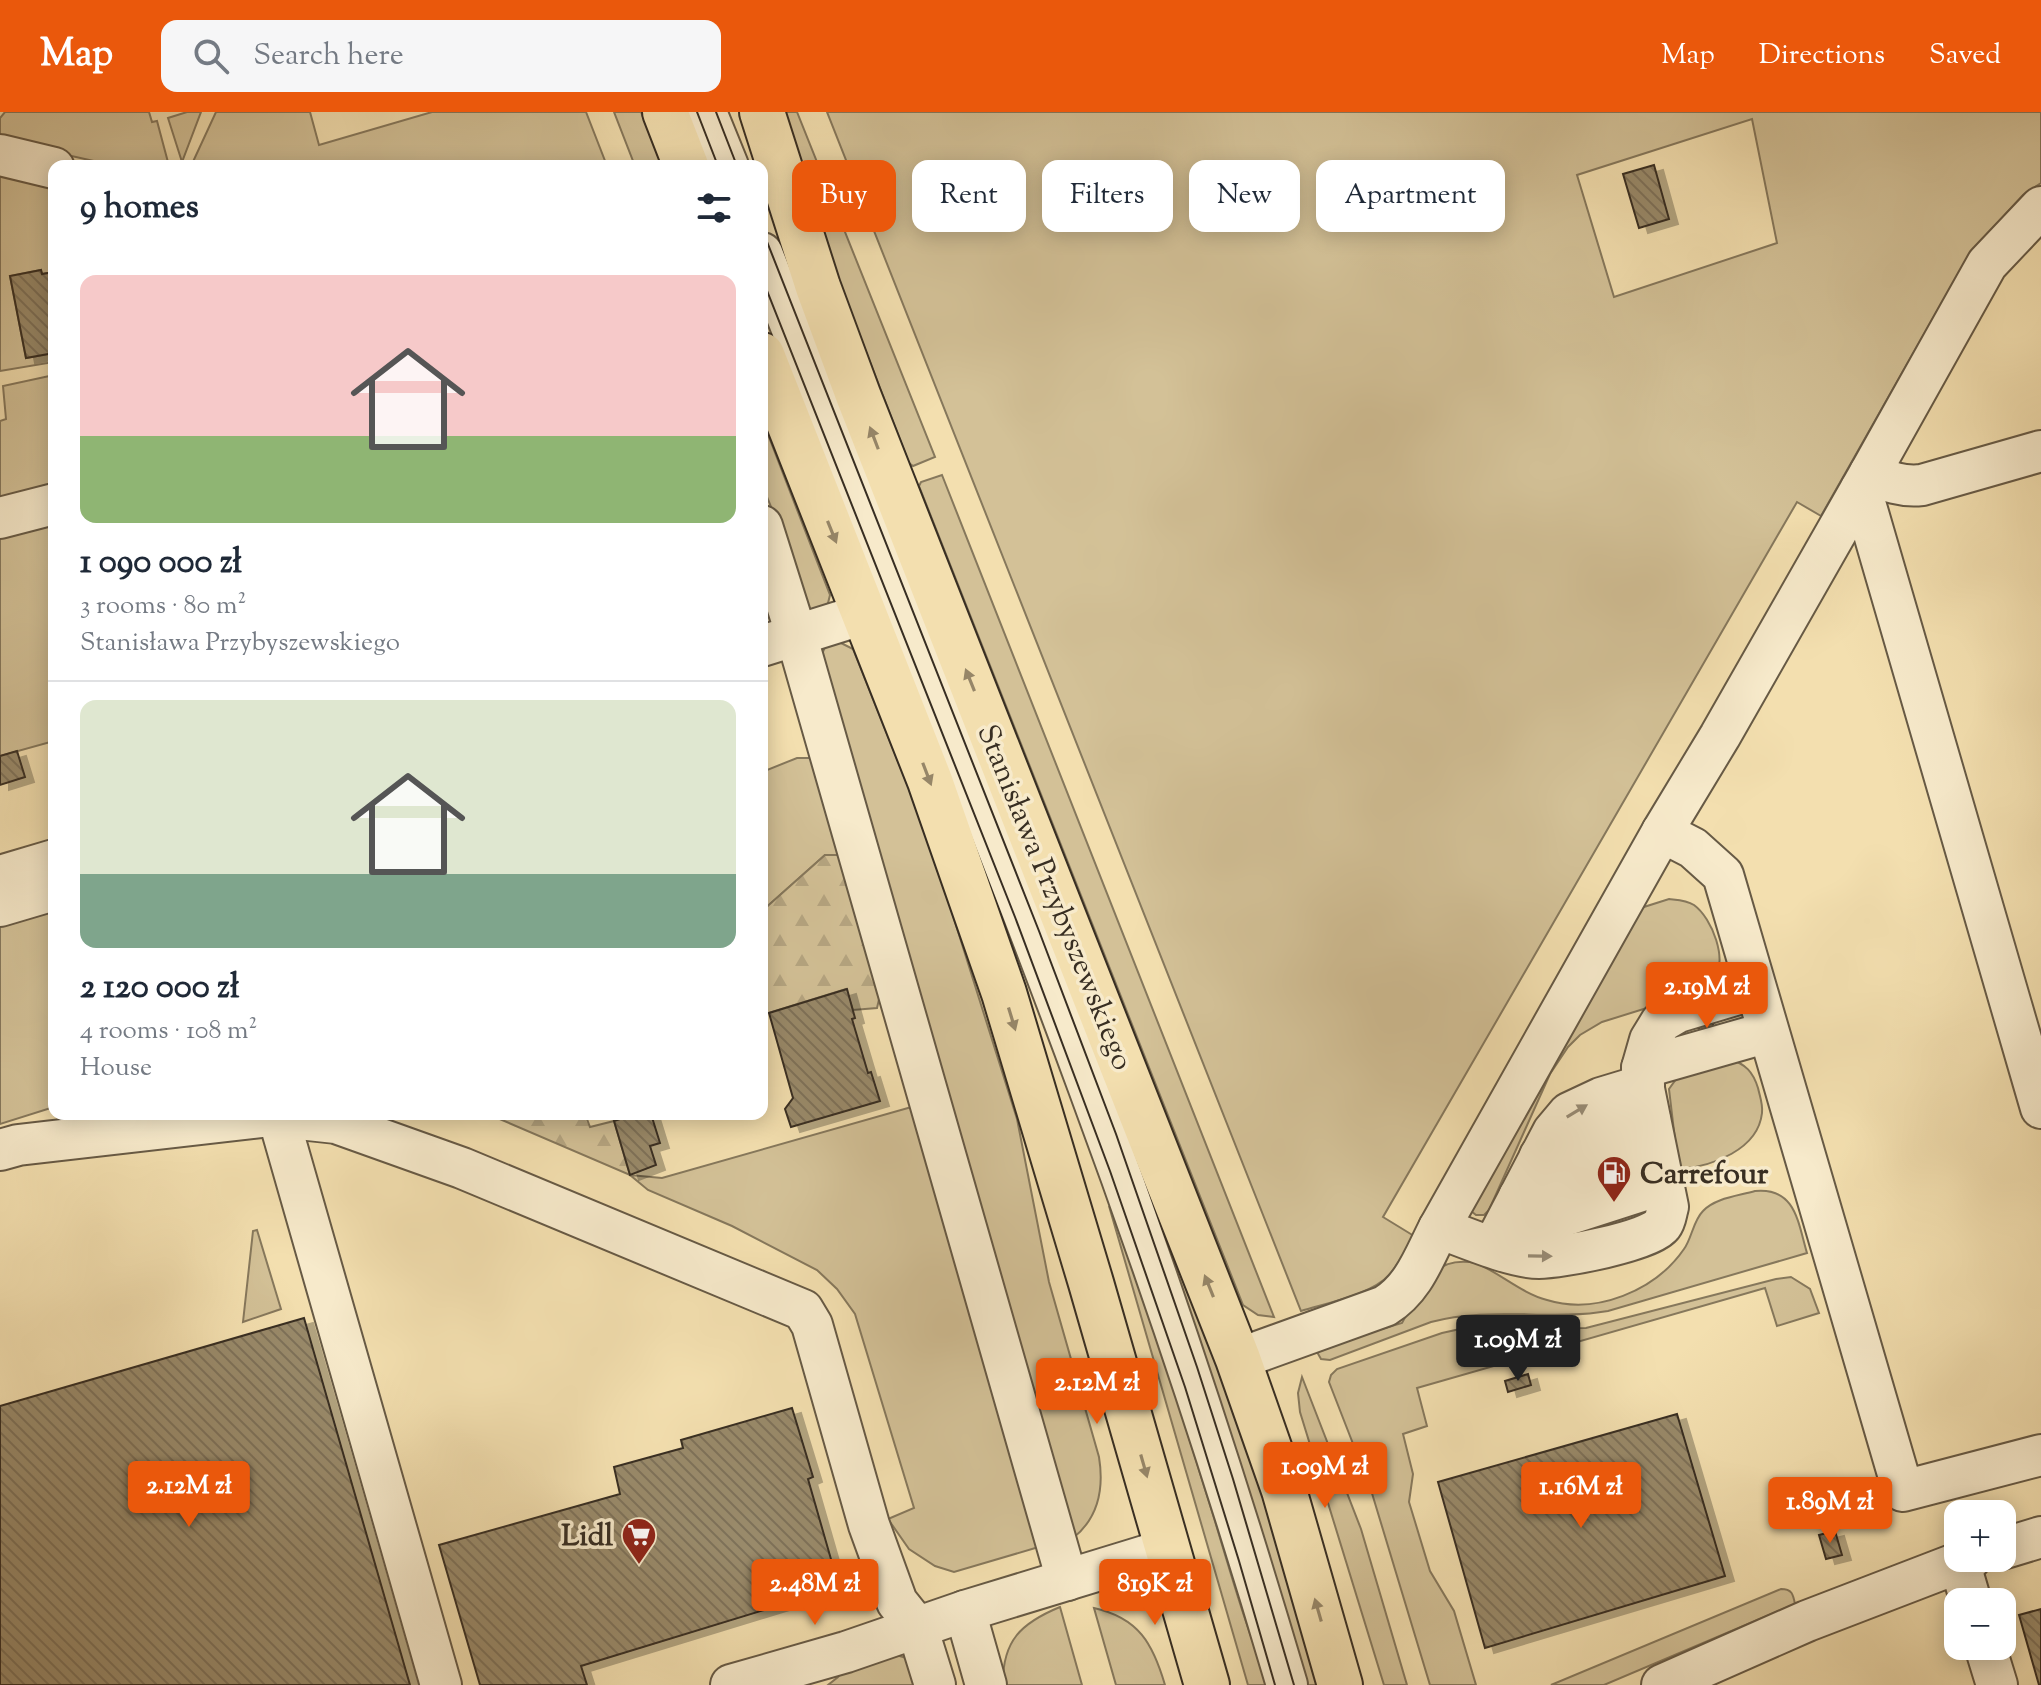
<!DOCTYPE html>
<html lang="en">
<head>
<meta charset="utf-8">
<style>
  :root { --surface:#fff; --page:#f6f6f7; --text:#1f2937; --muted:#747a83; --line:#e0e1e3; --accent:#ea580c }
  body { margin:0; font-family:"Sorts Mill Goudy",serif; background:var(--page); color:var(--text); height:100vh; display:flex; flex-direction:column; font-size:30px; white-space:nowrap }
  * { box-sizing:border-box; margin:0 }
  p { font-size:26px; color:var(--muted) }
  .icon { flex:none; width:44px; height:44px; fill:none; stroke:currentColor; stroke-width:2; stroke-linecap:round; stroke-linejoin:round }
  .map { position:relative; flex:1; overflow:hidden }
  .side { position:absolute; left:48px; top:48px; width:720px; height:960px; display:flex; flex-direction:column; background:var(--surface); border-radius:16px; box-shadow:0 4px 20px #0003 }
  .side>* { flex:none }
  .banner { position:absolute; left:792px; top:48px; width:760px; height:72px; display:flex; gap:16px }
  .controls { position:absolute; left:1944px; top:1388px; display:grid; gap:16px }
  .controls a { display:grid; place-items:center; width:72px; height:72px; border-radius:16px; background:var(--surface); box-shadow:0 4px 20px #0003; font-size:40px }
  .price { position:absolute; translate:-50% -68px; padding:0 18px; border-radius:8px; background:var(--accent); color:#fff; font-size:26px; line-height:52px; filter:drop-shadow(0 2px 4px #0008) }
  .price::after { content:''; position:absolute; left:50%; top:48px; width:24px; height:18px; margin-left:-12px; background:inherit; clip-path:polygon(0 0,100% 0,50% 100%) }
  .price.current { background:#222; color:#fff }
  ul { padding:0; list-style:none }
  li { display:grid; align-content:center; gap:16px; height:424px; padding:0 32px }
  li+li { border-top:2px solid var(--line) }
  li span { display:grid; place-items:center; height:248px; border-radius:16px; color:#555 }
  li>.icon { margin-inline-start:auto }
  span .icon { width:144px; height:144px; fill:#fffc; stroke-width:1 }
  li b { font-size:34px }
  h2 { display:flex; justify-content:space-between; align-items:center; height:96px; padding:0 32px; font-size:34px }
  .pill { padding:0 28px; border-radius:16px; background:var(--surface); box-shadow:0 4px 20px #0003; font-size:28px; line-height:72px }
  .pill.current { background:var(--accent); color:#fff }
  header { display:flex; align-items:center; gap:48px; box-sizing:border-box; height:112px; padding:0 40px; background:var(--accent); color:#fff }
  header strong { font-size:38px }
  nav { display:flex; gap:44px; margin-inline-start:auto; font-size:28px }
  .search { width:560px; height:72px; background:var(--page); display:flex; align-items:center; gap:20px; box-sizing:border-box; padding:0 28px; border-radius:16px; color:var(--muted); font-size:30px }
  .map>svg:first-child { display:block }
</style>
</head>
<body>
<header>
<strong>Map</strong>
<div class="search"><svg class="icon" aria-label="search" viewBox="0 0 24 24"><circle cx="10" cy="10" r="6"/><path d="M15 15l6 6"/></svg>Search here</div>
<nav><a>Map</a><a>Directions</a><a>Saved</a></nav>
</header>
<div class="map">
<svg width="2041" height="1573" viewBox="0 0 2041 1573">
  <defs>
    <pattern id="forest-firs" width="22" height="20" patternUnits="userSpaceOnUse" patternTransform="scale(2)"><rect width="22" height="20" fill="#d3c197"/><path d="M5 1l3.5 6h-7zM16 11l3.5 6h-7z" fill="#b6a682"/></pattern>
    <pattern id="building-back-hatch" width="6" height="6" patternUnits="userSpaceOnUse" patternTransform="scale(2)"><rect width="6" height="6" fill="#998a6b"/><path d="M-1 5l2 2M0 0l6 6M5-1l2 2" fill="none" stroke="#7e7158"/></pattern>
    <filter id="shadow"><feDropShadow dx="9" dy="5" stdDeviation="0" flood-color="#0004"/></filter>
  </defs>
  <rect width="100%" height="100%" fill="#f3dfaf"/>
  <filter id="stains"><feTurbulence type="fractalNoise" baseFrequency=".0025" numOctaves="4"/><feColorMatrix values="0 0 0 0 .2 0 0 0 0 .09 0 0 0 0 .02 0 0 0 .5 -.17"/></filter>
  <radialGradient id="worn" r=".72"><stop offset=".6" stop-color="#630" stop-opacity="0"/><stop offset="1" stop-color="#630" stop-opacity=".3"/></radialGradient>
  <g fill="#d3c197" stroke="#86785c" stroke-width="2" fill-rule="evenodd">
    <path d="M5,0H149L152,10L157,9L169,54H116L0,28V6Z"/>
    <path d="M187,0H201L182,50L168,6Z"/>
    <path d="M216,0H310L319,33L432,0H586L607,54H191Z"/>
    <path d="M614,0H641L662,54H635Z"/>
    <path d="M785,0H797L935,345L913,354L909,351L841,175Z"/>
    <path d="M827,0H2041V71L2023,83L1970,141L1821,404L1797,390L1383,1105L1414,1124C1406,1137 1399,1151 1390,1162C1372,1183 1327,1191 1301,1199ZM1752,7L1777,131L1614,185L1577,63Z"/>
    <path d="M0,59L54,71V160L42,162L41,158L10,164L26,246L54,241V250L0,259Z"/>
    <path d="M54,263V379L0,392V309L6,307L3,274Z"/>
    <path d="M762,307L830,483L827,495L805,508L774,402L762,373Z"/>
    <path d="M942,363L1274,1205L1258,1203L1243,1193L919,374L921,370Z"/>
    <path d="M54,406V629L0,644V421Z"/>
    <path d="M839,530L853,537L909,677L944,775L1017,1007L1049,1170L1099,1345C1104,1376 1099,1406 1072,1427L822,542L825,535Z"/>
    <path d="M797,646H812L840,743H825L762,799V660Z"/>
    <path d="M1669,787C1678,788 1686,788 1694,793C1712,806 1729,849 1713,868C1708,874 1699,878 1692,882L1684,855L1658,862L1666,890L1602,910L1580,923L1568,935L1550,962L1489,1098L1484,1103H1476L1471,1099L1632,807L1644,795Z"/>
    <path d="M54,797V995L0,1012V813Z"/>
    <path d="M1729,947C1746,952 1753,960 1758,976C1760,985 1763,992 1762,1001C1758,1038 1712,1054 1681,1057L1678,1053L1669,977L1682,959Z"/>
    <path d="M915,994L1042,1434L954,1460L935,1454L909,1437L888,1407L914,1396L855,1202L837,1177L817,1158L732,1114L648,1078L630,1063L662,1066Z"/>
    <path d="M1144,1063L1248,1335L1318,1573H1307L1236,1339Z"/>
    <path d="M1755,1079C1796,1075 1798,1111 1807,1141L1608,1199C1550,1209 1489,1194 1431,1210L1330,1248L1321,1247L1317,1240L1332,1232L1402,1211C1420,1179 1430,1142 1476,1151C1500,1161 1521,1181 1547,1188C1596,1203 1655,1179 1684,1137C1692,1126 1693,1109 1703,1099C1715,1086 1738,1084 1755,1079Z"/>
    <path d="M1109,1094C1150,1196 1181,1301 1214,1406C1231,1462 1247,1519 1269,1573H1248Z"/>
    <path d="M257,1118L281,1197L243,1210L253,1119Z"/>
    <path d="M1791,1165L1810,1177L1819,1201L1777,1214L1765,1176L1417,1276L1427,1314L1403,1322L1413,1362L1409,1390L1430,1459L1454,1499L1476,1573H1430L1371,1378L1329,1270L1331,1263L1337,1257L1442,1221L1460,1217L1586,1216L1776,1167Z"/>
    <path d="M1302,1265L1361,1417L1407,1573H1384L1300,1300L1298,1281Z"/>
    <path d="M1781,1477C1792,1477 1793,1482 1795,1492L1604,1573H1551Z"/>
    <path d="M1060,1495L1082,1573H1003C1002,1529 1021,1511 1060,1495Z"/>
    <path d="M1094,1496C1139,1506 1153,1532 1165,1573H1116Z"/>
    <path d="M893,1542L913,1548L926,1573H828L838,1565L845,1555Z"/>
  </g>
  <g fill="url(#forest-firs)" stroke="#86785c" stroke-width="2">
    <path d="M825,743H840L881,879L877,896L853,898L846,877L762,903V799Z"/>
    <path d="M488,1002H585L590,1015L614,1009L630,1063Z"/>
  </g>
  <g fill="url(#building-back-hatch)" stroke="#382e22" stroke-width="2" filter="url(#shadow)">
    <path d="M1654,53L1669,107L1639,116L1623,62Z"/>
    <path d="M41,158L42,162L54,160V241L26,246L10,164Z"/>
    <path d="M17,639L25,665L0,673V644Z"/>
    <path d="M1684,855L1692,882L1678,887L1670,859Z"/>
    <path d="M847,877L855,906L852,907L868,961L871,960L880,989L791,1015L785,997L793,986L769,901Z"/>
    <path d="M1712,910L1716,921L1702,926L1698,914Z"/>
    <path d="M635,1002H651L660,1031L650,1034L656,1053L630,1063L614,1009Z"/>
    <path d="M304,1206L410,1573H0V1294Z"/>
    <path d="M1528,1262L1531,1273L1508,1280L1505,1269Z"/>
    <path d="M792,1296L813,1365L808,1367L839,1475L581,1554L587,1573H480L439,1433L620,1382L614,1355L683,1336L681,1328Z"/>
    <path d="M1677,1302L1725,1464L1485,1536L1438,1370Z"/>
    <path d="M1835,1419L1842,1443L1826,1447L1819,1423Z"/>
    <path d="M2041,1497V1573H2039L2019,1503Z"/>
  </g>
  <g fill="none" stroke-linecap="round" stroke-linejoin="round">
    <g stroke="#675a45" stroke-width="44">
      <g id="minor">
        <path d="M706,0L728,54"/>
        <path d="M0,43L54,56"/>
        <path d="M762,141C871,419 986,696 1089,976C1162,1173 1228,1372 1287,1573"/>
        <path d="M1870,361C1888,370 1902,375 1922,373L2041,339"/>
        <path d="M1861,377L2041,996"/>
        <path d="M0,406L54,392"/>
        <path d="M762,414L793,512L1067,1468"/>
        <path d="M762,534L864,502"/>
        <path d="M1662,720L1693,736L1723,763L1903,1379L2041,1343"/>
        <path d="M0,764L54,748"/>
        <path d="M0,794L54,778"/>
        <path d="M1642,956L1768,920"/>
        <path d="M278,1004L441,1573"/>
        <path d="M0,1038L18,1033L271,1004L336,1011L462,1056L803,1198L812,1213L869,1413L897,1490L917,1515L935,1573"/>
        <path d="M1540,1044L1650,1008"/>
        <path d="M1519,1085L1656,1041"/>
        <path d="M1439,1116C1465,1125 1512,1146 1539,1146C1560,1146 1651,1129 1662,1113C1666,1108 1666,1101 1668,1095L1644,977L1642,956L1650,928L1661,910L1678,900L1755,877"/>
        <path d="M1498,1125L1663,1072"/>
        <path d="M1493,1135L1553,1020L1569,1001L1601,986L1644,973"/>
        <path d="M1238,1247L1385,1194C1414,1176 1424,1145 1439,1116L1662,720L1720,624L1870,361L1987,152L2041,95"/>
        <path d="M2002,1437L2041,1425"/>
        <path d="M1959,1449L1971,1490"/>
        <path d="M965,1499L986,1573"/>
        <path d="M1985,1534L1997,1573"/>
        <path d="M731,1573L846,1540L965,1499L1168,1437"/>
        <path d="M1662,1573L1807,1509L1971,1446"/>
      </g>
    </g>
    <g stroke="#382e22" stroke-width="48">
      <g id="major">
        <path d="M665,0L686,54"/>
        <path d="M762,0L818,175L858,283L1238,1247L1284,1378L1340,1573"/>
        <path d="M762,243L930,669L1004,881L1091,1171L1207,1573"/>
      </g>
    </g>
    <use href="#minor" stroke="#f7eacb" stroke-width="40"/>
    <use href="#major" stroke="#f3dfaf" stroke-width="44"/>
    <g stroke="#382e22" stroke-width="2">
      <path d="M697,0L718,54"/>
      <path d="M716,0L737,54"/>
      <path d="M762,117L1039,819L1116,1022L1197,1255L1233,1367L1294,1573"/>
      <path d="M762,166L1015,805L1110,1059L1185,1275L1239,1449L1275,1573"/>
    </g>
  </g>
  <defs><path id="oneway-solid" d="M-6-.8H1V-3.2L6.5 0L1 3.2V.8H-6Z" transform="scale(2)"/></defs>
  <g fill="#968668">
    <use href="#oneway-solid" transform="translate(874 326) rotate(-111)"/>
    <use href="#oneway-solid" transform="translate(832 420) rotate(68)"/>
    <use href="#oneway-solid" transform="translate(970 568) rotate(-112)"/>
    <use href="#oneway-solid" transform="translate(927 662) rotate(69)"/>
    <use href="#oneway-solid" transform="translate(1012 907) rotate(73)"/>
    <use href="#oneway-solid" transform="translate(1209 1174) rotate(-112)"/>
    <use href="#oneway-solid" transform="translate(1144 1354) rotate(74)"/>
    <use href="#oneway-solid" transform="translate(1318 1498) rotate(-106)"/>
  </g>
  <g fill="#988c76">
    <use href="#oneway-solid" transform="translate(1577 999) rotate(-31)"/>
    <use href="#oneway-solid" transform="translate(1540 1144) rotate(1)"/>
  </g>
  <defs>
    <g id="fuel-pin" transform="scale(1.8)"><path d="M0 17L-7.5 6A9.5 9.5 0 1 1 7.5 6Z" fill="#8f2418" stroke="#f7eacb"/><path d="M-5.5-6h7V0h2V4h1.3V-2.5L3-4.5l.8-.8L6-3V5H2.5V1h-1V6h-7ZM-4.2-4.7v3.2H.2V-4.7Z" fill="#fff"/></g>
    <g id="supermarket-pin" transform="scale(1.8)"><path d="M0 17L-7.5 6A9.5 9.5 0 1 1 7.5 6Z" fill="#8f2418" stroke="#f7eacb"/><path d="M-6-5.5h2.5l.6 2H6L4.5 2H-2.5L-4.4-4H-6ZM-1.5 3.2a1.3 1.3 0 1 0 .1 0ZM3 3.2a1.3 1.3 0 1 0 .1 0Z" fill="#fff"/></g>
  </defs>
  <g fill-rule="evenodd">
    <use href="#fuel-pin" x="1614" y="1061"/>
    <use href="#supermarket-pin" x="639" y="1423"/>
  </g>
  <g text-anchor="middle" stroke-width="7" stroke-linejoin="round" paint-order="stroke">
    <g font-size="30" fill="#382e22" stroke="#f7eacb">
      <text transform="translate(1056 785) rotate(68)" y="10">Stanisława Przybyszewskiego</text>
    </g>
    <g font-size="30" font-weight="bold" fill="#382e22" stroke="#f7eacb" text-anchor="start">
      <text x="1640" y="1071">Carrefour</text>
      <text x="613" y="1433" text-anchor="end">Lidl</text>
    </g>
  </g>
  <rect width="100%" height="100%" filter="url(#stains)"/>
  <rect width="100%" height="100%" fill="url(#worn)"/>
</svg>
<div class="controls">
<a>+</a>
<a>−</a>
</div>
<b class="price" style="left:1707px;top:918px">2.19M zł</b>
<b class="price current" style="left:1518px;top:1271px">1.09M zł</b>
<b class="price" style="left:1097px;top:1314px">2.12M zł</b>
<b class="price" style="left:1325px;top:1398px">1.09M zł</b>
<b class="price" style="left:189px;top:1417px">2.12M zł</b>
<b class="price" style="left:1581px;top:1418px">1.16M zł</b>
<b class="price" style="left:1830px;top:1433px">1.89M zł</b>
<b class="price" style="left:815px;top:1515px">2.48M zł</b>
<b class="price" style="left:1155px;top:1515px">819K zł</b>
<div class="banner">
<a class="pill current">Buy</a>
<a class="pill">Rent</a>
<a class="pill">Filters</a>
<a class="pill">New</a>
<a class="pill">Apartment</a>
</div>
<section class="side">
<h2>9 homes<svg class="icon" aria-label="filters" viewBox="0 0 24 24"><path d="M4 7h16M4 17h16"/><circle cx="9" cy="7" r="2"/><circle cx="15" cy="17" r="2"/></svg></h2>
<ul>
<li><span style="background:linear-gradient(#f6c9c9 65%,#8fb573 0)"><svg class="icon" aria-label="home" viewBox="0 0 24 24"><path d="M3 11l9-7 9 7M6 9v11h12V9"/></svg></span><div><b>1 090 000 zł</b><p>3 rooms · 80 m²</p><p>Stanisława Przybyszewskiego</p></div></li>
<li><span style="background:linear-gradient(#dfe7d0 70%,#7fa58c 0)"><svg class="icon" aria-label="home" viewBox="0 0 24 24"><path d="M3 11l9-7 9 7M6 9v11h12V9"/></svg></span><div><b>2 120 000 zł</b><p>4 rooms · 108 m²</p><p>House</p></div></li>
</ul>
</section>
</div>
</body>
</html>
